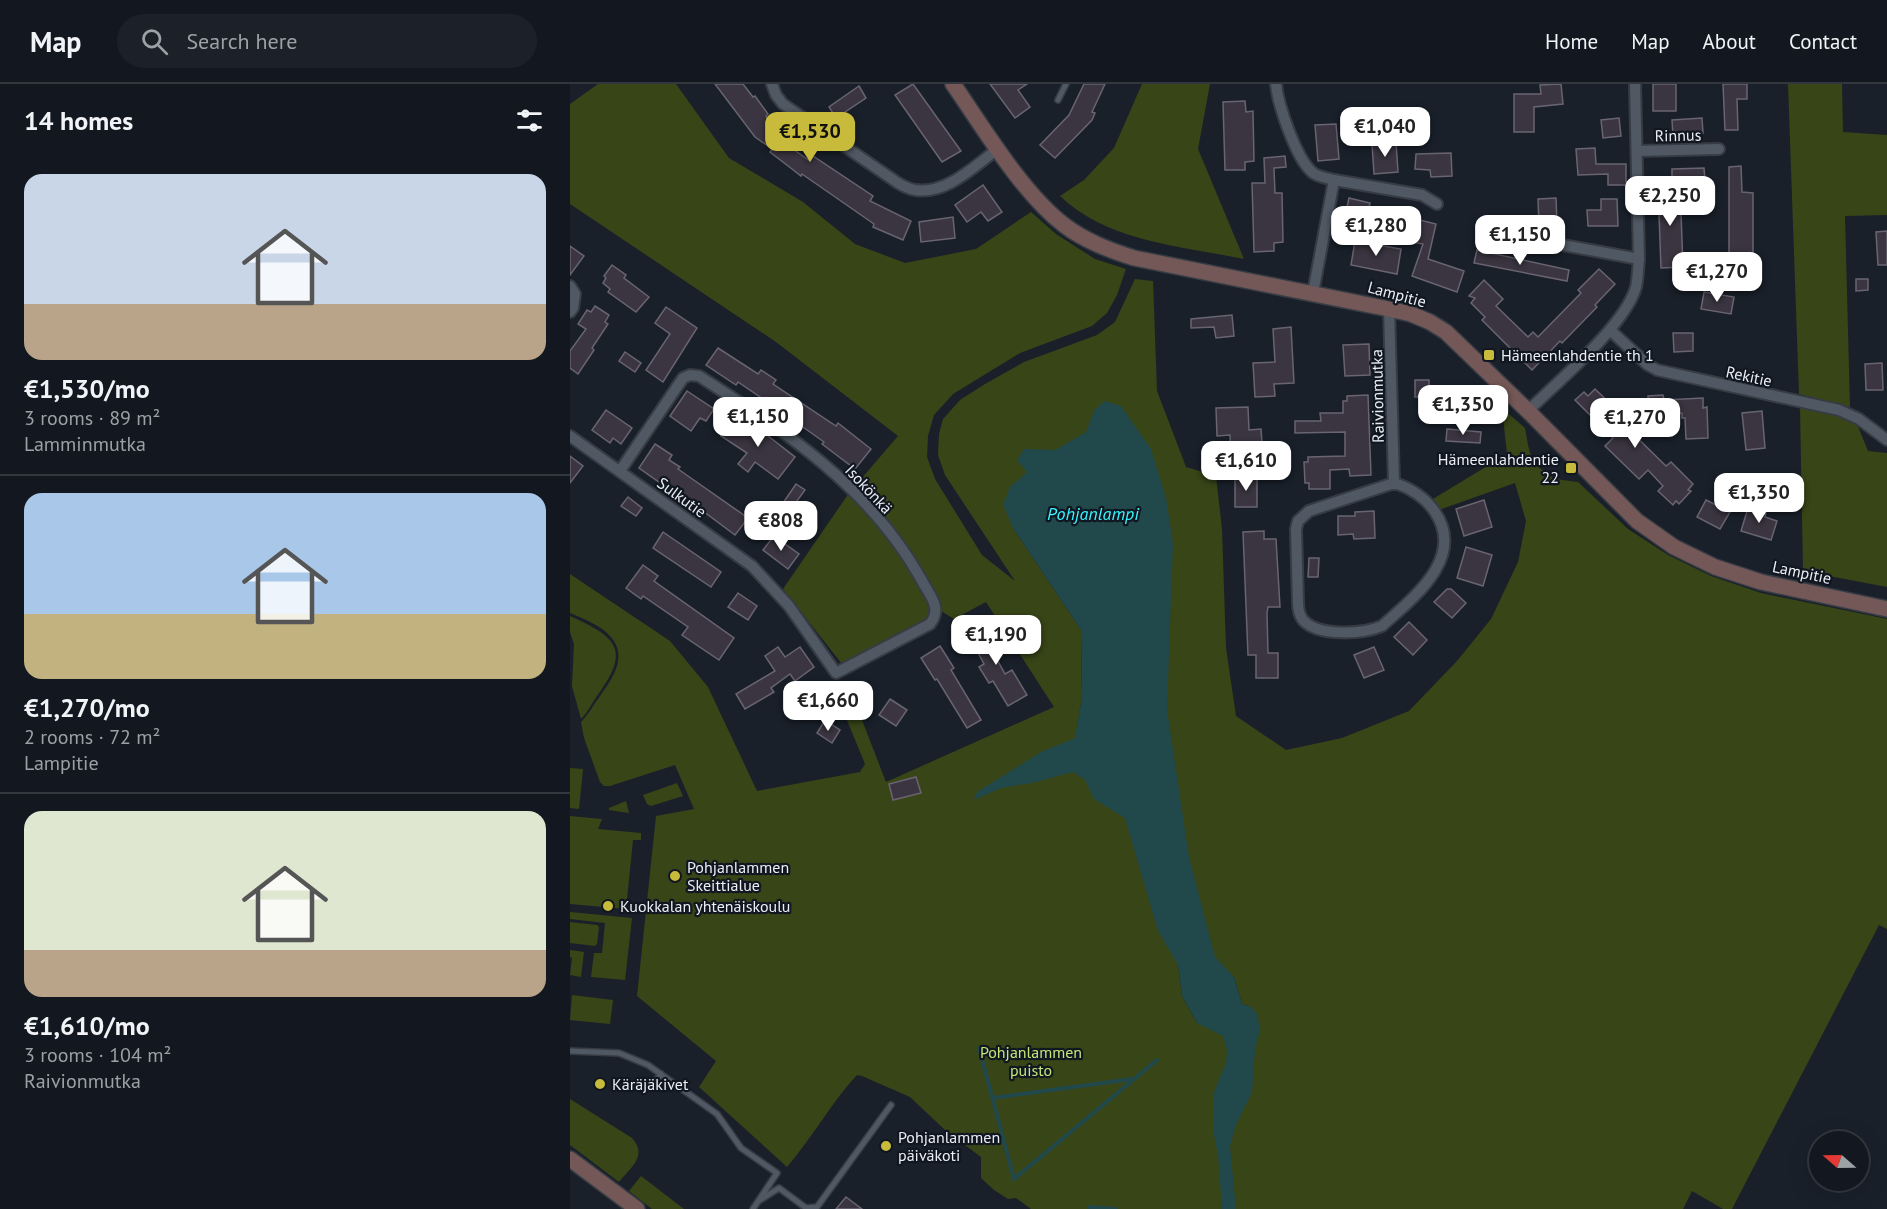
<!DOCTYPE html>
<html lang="en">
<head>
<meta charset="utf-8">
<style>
  :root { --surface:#131820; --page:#1c2129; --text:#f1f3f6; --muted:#9da0a5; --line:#32373e; --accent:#c8bb3b }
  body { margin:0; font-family:"PT Sans",sans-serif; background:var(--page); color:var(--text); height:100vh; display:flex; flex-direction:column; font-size:22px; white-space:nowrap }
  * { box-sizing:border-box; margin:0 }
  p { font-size:20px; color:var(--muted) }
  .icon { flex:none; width:33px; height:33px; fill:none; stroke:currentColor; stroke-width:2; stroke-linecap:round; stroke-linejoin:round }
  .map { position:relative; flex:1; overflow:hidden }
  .drawer { display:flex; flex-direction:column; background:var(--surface); width:570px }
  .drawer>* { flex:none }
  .needle { width:39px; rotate:290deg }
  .fabs { position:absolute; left:1239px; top:1047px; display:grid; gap:12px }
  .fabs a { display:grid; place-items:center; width:60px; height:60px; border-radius:50%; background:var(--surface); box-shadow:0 6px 24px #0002,0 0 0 2px var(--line); font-size:30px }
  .price { position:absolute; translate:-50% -51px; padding:0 14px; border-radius:12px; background:#fff; color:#222; font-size:20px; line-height:39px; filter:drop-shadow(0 2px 3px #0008) }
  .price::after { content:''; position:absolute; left:50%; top:36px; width:18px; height:14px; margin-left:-9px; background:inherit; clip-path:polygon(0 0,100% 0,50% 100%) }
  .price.selected { background:var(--accent); color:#111 }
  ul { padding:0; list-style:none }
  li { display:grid; align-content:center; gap:12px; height:318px; padding:0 24px }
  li+li { border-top:2px solid var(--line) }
  li span { display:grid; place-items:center; height:186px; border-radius:18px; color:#555 }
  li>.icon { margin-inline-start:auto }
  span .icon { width:108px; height:108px; fill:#fffc; stroke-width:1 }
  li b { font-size:26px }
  h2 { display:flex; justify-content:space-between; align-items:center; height:72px; padding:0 24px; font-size:26px }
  header { display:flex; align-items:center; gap:36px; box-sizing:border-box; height:84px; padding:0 30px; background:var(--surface); border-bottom:2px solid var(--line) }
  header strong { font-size:28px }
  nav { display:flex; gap:33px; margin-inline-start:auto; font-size:21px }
  .search { width:420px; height:54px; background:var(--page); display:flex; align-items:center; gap:15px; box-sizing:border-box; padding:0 21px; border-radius:33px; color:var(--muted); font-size:22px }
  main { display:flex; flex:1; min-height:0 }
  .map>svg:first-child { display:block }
</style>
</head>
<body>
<header>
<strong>Map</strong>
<div class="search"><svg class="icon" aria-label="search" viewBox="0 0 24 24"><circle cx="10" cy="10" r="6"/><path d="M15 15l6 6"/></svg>Search here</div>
<nav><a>Home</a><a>Map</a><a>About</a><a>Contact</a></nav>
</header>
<main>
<section class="drawer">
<h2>14 homes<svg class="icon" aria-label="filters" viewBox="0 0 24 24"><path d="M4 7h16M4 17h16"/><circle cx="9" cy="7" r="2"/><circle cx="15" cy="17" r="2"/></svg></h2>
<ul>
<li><span style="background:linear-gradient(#c9d6e8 70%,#b9a48a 0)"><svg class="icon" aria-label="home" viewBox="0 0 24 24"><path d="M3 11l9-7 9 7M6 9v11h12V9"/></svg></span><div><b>€1,530/mo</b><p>3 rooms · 89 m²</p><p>Lamminmutka</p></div></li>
<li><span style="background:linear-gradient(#a9c7e8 65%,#c2b280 0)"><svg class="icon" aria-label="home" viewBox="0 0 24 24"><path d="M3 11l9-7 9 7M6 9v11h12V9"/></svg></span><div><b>€1,270/mo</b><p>2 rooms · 72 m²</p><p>Lampitie</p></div></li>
<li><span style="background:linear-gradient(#dfe7d0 75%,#b9a48a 0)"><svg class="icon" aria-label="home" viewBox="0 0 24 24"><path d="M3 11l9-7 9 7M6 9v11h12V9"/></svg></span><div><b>€1,610/mo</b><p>3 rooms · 104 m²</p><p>Raivionmutka</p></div></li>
</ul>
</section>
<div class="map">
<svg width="1317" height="1125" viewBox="0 0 1317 1125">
  <rect width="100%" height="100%" fill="#19202a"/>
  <g fill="#384517" fill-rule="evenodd">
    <path d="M28,0H106L159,74L233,118L285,160L335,179L406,165L461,128L486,150L525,175L556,185L547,211L537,229L522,242L450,269L383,310L364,331L358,352L357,373L365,395L412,471L445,497L375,391L368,371L369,350L373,335L390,316L415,300L454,278L527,251L545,238L565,195L583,197L587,307L616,383L646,392L652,445L656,564L666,632L716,666L772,654L839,627L887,577L921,535L948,478L956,437L945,399L866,427L858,418L937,370L932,324L955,344L958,361L963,379L985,395L1008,398L1058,445L1098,471L1141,492L1191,509L1317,535V845L1309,841L1162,1125H1153L1122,1107L1113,1125H461L446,1114L438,1115L424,1106L411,1094V1073L375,1046L340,1013L292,992L287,991C261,1019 242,1054 217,1083L129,1003L146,977L67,912L86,732L124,725L105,681L40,702H34L30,698L14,654L11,638C18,631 22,623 28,615C40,597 60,574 40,552C30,541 14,535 0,529V490L100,557L138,603L187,707L290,688L295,680L265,607L278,600L316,698L484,623L416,518L384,535L371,527L272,580L213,505L279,409L328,352L206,258L0,120V20ZM490,389L552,648L507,644L512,613L511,546L443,444ZM605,858L646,876L664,893L672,920L681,923L627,939L612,912Z"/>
    <path d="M572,0H640L628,65L674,175C611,162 538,158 490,112L514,96L544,64Z"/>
    <path d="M1218,0H1272L1273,48L1317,51V131L1275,132L1280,323L1229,310Z"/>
    <path d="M1230,323L1267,332L1287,340L1298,367L1317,369V503L1233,487Z"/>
    <path d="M0,532C46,553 62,565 27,612C22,619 18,628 11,635L2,602L4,560L0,548Z"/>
    <path d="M0,684L13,685L9,725L0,724Z"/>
    <path d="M107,699L113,712L81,722L77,720L73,711Z"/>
    <path d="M56,717L59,729L39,726V724Z"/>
    <path d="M0,732L32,735L28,745L71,749V756H63L56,825L0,820Z"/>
    <path d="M0,828L62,834L55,896L21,893L24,869H32L35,839L0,835Z"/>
    <path d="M0,838L27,841L29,843L27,860L25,862L0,859Z"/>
    <path d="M0,866L14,868L11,893L0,891L2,874L0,873Z"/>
    <path d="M2,911L43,916L40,940L0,936Z"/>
    <path d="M0,1015L62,1054C78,1072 61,1083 49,1098L0,1061Z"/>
    <path d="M71,1092L114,1125H82L59,1107Z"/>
  </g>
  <path fill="#21484a" d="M535,317L551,322L581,365L596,414L603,459L597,626L619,773L645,873L664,893L672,920L681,923L687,930L690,945L685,966L682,1008L666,1041L660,1062L666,1125H652L648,1071L644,1051V1008L656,979L657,967L653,952L627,939L612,912L608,881L588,847L555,734L524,715L515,696L503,688L462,699L431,704L404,716L407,708L471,668L505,654L512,613L511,546L443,444L433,421L440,403L457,388L447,376L454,365L485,366L516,348L525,325Z"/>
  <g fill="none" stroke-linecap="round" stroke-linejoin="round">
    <g stroke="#21484a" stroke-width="4">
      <path d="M409,964L444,1095L587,976"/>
      <path d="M423,1014L562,995"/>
      <path d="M519,1123L546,1125"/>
    </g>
  </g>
  <g fill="#3a3540" stroke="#696471" stroke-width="1.5">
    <path d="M145,0H173L183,13L185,12L198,30L196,32L204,43L227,60L223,65L240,77L243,72L303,112L300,117L341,137L333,156L303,143L304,140L232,90L231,92L222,85L200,68L202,65L185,53Z"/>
    <path d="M343,0L391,67L372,78L325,11Z"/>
    <path d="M420,0H457L448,6L460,23L445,34Z"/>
    <path d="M514,0H535L522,28L525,29L522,36L485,74L470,61L499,31Z"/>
    <path d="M991,0L993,20L964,23V48H944V10H971L970,1Z"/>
    <rect x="1083" y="0" width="23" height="27"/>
    <path d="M1153,0H1177V15H1167L1168,46H1155Z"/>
    <path d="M289,2L296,14L266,34L259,23Z"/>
    <path d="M675,17L676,28L683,27L684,77L675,78V86H655L653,18Z"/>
    <path d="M1049,34L1051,52L1033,54L1031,36Z"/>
    <path d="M1132,34L1133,49L1103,51L1102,36Z"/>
    <path d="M766,40L769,75L748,77L745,41Z"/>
    <path d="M826,58L828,88L804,90L802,60Z"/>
    <path d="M1025,64L1026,80H1056V101H1038V90L1008,91L1006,65Z"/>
    <path d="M881,69L882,92L861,93L860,86L845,85L846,70Z"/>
    <path d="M715,72L716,83L704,84L705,109H712L713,158L704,159V167L684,168L682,99H695L694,74Z"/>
    <path d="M1171,82L1172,108L1183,109V196H1159V83Z"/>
    <path d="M1134,84L1135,96L1102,97V85Z"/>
    <path d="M413,101L432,128L418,137L411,128L397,138L385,121Z"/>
    <path d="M1110,102L1113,183L1091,184L1088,103Z"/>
    <path d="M779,114L800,119L793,151L772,146Z"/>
    <path d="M986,114L987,141H969L968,115Z"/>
    <path d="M1031,115H1047L1048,142H1018L1017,126H1031Z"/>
    <path d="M383,133L385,154L351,158L349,138Z"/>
    <path d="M842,134L866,140L858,175L894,187L887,208L842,192L853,160L825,155L828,141H842Z"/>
    <path d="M1317,147V181H1308L1306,148Z"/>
    <path d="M785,157L831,165L827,190L781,181Z"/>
    <path d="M0,162L14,172L0,191Z"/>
    <path d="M907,166L999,186L997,197L904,179Z"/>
    <path d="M42,181L56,191L54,194L79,213L66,228L38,208L40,205L33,199L36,194L34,192Z"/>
    <path d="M1029,185L1045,200L1025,221L1027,223L992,259L990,257L962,286L912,236L915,233L901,219L905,214L899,212L914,196L933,215L926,222L958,253L963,248L968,253L1011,209L1008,206Z"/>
    <path d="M1286,195H1298V206L1286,207Z"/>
    <path d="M1134,208L1164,213L1161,230L1131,225Z"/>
    <path d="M25,222L39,231L35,238L38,240L22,264L24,266L8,290L0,284V267L16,245L8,240L17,226L21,228Z"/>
    <path d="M96,223L127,244L93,298L76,286L100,250L85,239Z"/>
    <path d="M662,231L664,252L646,254L644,243L621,244V235Z"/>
    <path d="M721,243L724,299L704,300L705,312L685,313L683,279L705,278L703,245Z"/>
    <path d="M1103,249H1123V267L1104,268Z"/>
    <path d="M799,260L800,291L775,292L773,261Z"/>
    <path d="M148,264L188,290L191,286L206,296L203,300L266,342L268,339L301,365L285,385L252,360L254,358L202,321L168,298L166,301L136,281Z"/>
    <path d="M55,268L71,279L65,288L49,277Z"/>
    <path d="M1312,279L1313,306H1296L1295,280Z"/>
    <rect x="845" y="296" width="14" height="17"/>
    <path d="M1025,305L1048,327L1044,331L1096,382L1101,378L1123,400L1118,406L1121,407L1109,420L1106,417L1103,421L1088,407L1093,402L1078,386L1069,395L1035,362L1043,354L1005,316L1014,308L1018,312Z"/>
    <path d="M117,307L144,325L136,337L130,334L121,347L100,332Z"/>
    <path d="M798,311L801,391L780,392L779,385L760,386V405H739V399H735L734,378H738V373L775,372V348L725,349V337H751L750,329H773V317H777V312Z"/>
    <path d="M1093,311L1094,316L1133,314V324L1137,323L1138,354L1116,355L1115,334H1112V329L1079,331L1078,312Z"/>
    <path d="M678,323L679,346L691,345L693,373L661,374L660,351L647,352L646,324Z"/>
    <path d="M36,326L62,344L51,360L43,354L40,359L22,346Z"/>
    <path d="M1192,327L1195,364L1176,366L1172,329Z"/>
    <path d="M165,331L179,339L186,358L193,348L225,373L208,395L185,378L178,388L168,380L177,369L151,352Z"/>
    <path d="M877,345L911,348L910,359L876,357Z"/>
    <path d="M85,360L102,371L99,376L110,383L108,385L178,434L165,451L98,401L96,403L69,384Z"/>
    <path d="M0,372L13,382L0,399Z"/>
    <path d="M665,393L687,394V423H665Z"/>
    <path d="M226,400L235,406L221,425L213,419Z"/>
    <path d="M58,413L72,424L66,432L51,422Z"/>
    <path d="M914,416L922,443L894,452L886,425Z"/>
    <path d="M1136,416L1160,428L1150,445L1127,433Z"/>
    <path d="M1178,424L1196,429L1195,433L1207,437L1201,456L1171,447Z"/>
    <path d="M804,427L805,454L784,455L783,450L768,451V432H785V428Z"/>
    <path d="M694,447V455H706L710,523H698L697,529L698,569H708V594H686V571H678L673,448Z"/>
    <path d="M93,448L151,488L141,503L83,464Z"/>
    <path d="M204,452L229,470L218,485L193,466Z"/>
    <path d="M896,463L922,471L913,502L887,494Z"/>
    <path d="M739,474H749L748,493H738Z"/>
    <path d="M73,481L88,492L84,497L164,554L149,576L112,551L118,543L73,512L71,515L56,504Z"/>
    <path d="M877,505H881L896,519L882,534L864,518Z"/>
    <path d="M168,509L187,522L178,536L158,523Z"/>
    <path d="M839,538L857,556L843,571L824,553Z"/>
    <path d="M417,540L429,564L423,568L435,590L442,586L457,611L438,622L423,597L419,599L409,583L414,580L398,550Z"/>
    <path d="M370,562L384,584L381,586L411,636L397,644L367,595L365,596L351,574Z"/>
    <path d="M208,563L215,573L230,563L244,583L225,597L220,590L201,604L204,608L175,625L166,610L205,587L195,572Z"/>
    <path d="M804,563L814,586L794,594L784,571Z"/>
    <path d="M320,615L337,626L326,642L309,631Z"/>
    <path d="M255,636L270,646L262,659L247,649Z"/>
    <path d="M346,693L351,709L323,716L319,700Z"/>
    <path d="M276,1113L292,1125H266Z"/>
  </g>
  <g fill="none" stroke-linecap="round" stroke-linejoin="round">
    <g stroke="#373c44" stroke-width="8">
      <g id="lane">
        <path d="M488,16L496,0"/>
        <path d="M0,967L49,969L78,981L147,1030L171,1064L207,1089L183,1125"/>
        <path d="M81,1003L91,990"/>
        <path d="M190,1116L209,1104L236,1124L247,1123L321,1021"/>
      </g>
    </g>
    <g stroke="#373c44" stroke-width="14">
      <g id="street">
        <path d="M202,0L206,11L213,20L328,99C333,102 340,105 345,106C377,111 405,81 428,65"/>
        <path d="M706,0C708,21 726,74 742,88C747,93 757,94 764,96L743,209"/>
        <path d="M1067,67L1149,65"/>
        <path d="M764,96L852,111L867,120"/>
        <path d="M972,163L987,160L1069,175"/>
        <path d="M0,202L5,210L3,224L0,228"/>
        <path d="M819,225L824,399"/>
        <path d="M1040,246L1078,281L1087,286L1269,326L1289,335L1317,356"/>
        <path d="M958,327C988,297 1055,242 1066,203C1068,194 1068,184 1069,175L1065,0"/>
        <path d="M0,352L182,482L219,522L266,589L360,540C373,523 359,511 351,495C299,402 216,348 129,292L120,291L113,294L50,387"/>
        <path d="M824,399C839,403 856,414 865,428C896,474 843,514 812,542C793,550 748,553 733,536C729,531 728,525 728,518L726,445L728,437L739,427Z"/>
      </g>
    </g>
    <g stroke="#373c44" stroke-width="18">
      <g id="secondary">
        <path d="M383,0C413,43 452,109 494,141C515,157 539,166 564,174L819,225L841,230L860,238L876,248L958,327L1067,437L1104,463L1145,483L1191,498L1317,525"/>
        <path d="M0,1075L67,1125"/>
      </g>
    </g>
    <use href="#lane" stroke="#4f5863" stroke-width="5"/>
    <use href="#street" stroke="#4f5863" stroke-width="10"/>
    <use href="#secondary" stroke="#745857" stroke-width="15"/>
  </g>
  <g fill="#c8bb3b" stroke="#101720" stroke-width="2">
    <rect x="913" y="265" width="12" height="12" rx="3"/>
    <rect x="995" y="378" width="12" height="12" rx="3"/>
    <circle cx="105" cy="792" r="6"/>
    <circle cx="38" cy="822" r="6"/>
    <circle cx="30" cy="1000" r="6"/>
    <circle cx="316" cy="1062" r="6"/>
  </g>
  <g text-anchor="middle" stroke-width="4.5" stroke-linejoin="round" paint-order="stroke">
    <g font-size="16" fill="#eaeff5" stroke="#101720">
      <text transform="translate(1108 51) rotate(-1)" y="6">Rinnus</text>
      <text transform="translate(827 210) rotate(15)" y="6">Lampitie</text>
      <text transform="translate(1179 292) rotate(12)" y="6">Rekitie</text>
      <text transform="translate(807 312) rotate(-91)" y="6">Raivionmutka</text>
      <text transform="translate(299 405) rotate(47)" y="6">Isokönkä</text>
      <text transform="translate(112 413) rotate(36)" y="6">Sulkutie</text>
      <text transform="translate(1232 488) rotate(12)" y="6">Lampitie</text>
    </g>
    <g font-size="16" fill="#eaeff5" stroke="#101720" text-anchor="start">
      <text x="931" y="277">Hämeenlahdentie th 1</text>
      <text x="989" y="381" text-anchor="end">Hämeenlahdentie<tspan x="989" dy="18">22</tspan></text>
      <text x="117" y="789">Pohjanlammen<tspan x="117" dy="18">Skeittialue</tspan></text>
      <text x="50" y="828">Kuokkalan yhtenäiskoulu</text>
      <text x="42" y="1006">Käräjäkivet</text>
      <text x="328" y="1059">Pohjanlammen<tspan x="328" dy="18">päiväkoti</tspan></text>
    </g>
    <g font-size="16" fill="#c4e578" stroke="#101720">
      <text x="461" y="974">Pohjanlammen<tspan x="461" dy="18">puisto</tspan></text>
    </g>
    <g font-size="18" font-style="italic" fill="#3af4ff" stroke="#101720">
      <text x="523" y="436">Pohjanlampi</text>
    </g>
  </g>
</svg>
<div class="fabs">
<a><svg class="needle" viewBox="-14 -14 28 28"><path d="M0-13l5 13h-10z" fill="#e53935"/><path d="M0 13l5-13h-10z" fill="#9da0a5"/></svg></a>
</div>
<b class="price" style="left:815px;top:74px">€1,040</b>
<b class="price selected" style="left:240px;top:79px">€1,530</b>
<b class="price" style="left:1100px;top:143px">€2,250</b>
<b class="price" style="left:806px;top:173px">€1,280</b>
<b class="price" style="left:950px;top:182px">€1,150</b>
<b class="price" style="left:1147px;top:219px">€1,270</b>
<b class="price" style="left:893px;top:352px">€1,350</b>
<b class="price" style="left:188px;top:364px">€1,150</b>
<b class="price" style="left:1065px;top:365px">€1,270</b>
<b class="price" style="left:676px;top:408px">€1,610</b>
<b class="price" style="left:1189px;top:440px">€1,350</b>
<b class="price" style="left:211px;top:468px">€808</b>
<b class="price" style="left:426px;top:582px">€1,190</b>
<b class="price" style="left:258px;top:648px">€1,660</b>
</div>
</main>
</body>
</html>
